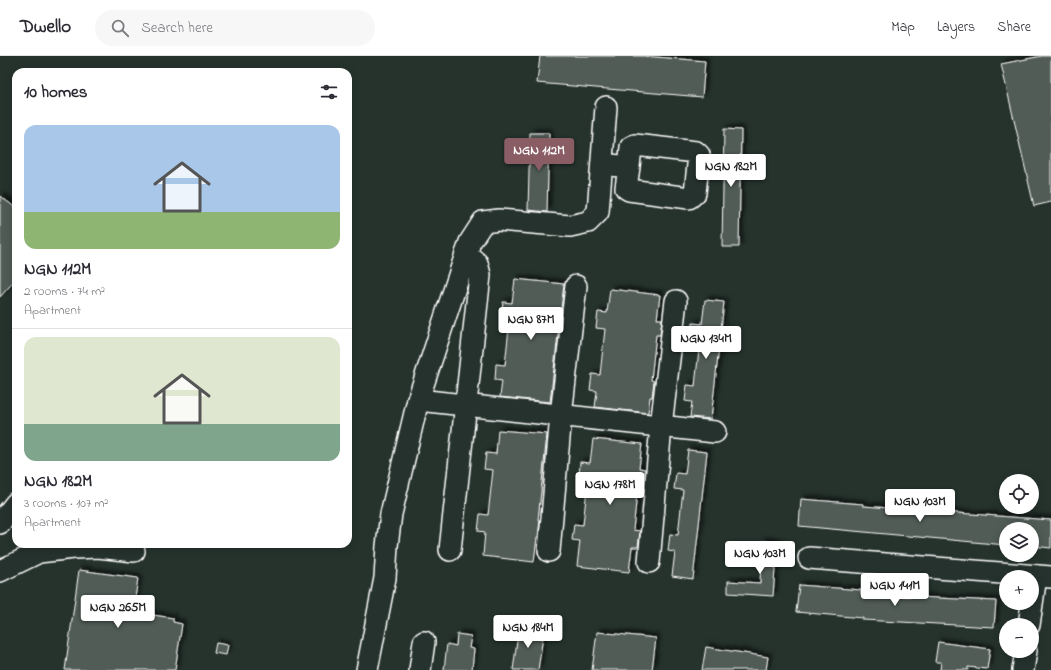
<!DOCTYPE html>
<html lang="en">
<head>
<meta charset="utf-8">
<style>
  :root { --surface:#fff; --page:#f7f7f7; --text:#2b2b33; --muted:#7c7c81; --line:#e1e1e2; --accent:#8a5d65 }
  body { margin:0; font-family:"Indie Flower",sans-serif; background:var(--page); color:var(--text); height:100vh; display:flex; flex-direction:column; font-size:15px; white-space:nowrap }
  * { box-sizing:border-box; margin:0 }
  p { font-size:13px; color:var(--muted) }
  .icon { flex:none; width:22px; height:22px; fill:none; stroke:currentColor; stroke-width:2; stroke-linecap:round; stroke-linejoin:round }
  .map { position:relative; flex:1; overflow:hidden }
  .drawer { position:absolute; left:12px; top:12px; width:340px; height:480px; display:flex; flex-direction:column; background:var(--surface); border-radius:12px; box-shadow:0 2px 10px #0003 }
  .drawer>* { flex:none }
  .fabs { position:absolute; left:999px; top:418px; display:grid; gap:8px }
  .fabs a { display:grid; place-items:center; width:40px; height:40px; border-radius:50%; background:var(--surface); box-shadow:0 2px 10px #0003; font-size:20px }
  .price { position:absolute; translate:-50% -34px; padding:0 9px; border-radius:4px; background:#fff; color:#222; font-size:13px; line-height:26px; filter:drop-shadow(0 1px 2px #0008) }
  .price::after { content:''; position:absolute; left:50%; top:24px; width:12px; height:9px; margin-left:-6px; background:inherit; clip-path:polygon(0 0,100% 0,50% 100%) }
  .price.on { background:var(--accent); color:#fff }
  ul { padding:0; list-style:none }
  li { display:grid; align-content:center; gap:8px; height:212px; padding:0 12px }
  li+li { border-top:1px solid var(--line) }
  li span { display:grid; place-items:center; height:124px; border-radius:12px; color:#555 }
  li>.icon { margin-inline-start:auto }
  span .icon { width:72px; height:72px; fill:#fffc; stroke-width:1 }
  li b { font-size:17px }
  h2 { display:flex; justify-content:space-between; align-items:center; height:48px; padding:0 12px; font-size:17px }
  header { display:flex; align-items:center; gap:24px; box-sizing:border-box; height:56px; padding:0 20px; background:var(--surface); border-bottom:1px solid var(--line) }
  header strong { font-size:19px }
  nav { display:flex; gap:22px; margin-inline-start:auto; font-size:14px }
  .search { width:280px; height:36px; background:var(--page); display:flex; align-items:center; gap:10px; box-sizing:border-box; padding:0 14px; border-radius:22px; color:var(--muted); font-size:15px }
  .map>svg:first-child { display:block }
</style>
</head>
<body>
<header>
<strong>Dwello</strong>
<div class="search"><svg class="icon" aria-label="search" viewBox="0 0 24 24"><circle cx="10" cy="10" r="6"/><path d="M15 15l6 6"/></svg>Search here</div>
<nav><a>Map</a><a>Layers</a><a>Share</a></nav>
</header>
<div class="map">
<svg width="1051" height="614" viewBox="0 0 1051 614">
  <defs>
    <filter id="shadow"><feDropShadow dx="3.5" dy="-3.5" stdDeviation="2" flood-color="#0009"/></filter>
  </defs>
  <rect width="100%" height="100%" fill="#26332d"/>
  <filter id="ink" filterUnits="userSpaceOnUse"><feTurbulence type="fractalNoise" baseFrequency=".025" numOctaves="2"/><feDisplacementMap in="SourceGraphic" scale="8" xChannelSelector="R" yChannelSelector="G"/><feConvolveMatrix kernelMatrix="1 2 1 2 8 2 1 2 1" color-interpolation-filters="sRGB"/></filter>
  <g filter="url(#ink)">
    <g fill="#515c57" stroke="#fff" filter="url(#shadow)">
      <path d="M540,0H643L705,5L702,41L537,27Z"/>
      <path d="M1042,0H1051V146L1034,150L1001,8Z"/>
      <path d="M724,73L741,74L739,191H722Z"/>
      <path d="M530,77H549L547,156L528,154Z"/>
      <path d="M0,140L16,152V223L0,241Z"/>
      <path d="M515,223L564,228L550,346L500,341L502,325L495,324L496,308L505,309L510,263L501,262L503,246L512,247Z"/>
      <path d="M610,233L660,239L657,263H662L660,279H656L651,324L654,325L652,341H650L648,357L595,351L597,335L590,334L592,318L600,319L605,273L596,272L598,256L607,257Z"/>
      <path d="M705,244L724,246L711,363L690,361L692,346L685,345L687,329L695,330L700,284L691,283L693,267L702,268Z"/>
      <path d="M498,374L547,378L538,464H540L538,481H537L534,506L483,500L485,476L478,475L480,458L488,459L493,414L484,413L486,397L496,398Z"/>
      <path d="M593,383L642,388L639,412L645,413L644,429H638L633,474L640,475L638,491H632L629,516L577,510L580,485L572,484L574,468L583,469L588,423L579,422L580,406L590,407Z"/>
      <path d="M688,394L707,396L693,523L672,520L675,496L668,495L670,478L678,479L683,434L674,433L676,417L685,418Z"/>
      <path d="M801,443L863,448V450L1051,464V492L1032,490V473H1006V489L799,470Z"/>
      <path d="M762,485L777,486L773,540L728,537V525L760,527Z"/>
      <path d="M79,514L138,522L133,556L173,562V566L182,568L175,614H65Z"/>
      <path d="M799,529L861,534V538L996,545L994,571L863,564V562L796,556Z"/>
      <path d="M519,570L544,574L538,614H513Z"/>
      <path d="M597,576L656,582L652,614H592Z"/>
      <path d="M457,578L471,580L469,592L474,593L472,614H444L447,588L456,590Z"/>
      <path d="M938,586L990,593L987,613L968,611V614H940L941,606H935Z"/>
      <path d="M216,587L228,589L226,599L214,597Z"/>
      <path d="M706,591L768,601L766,614H702Z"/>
    </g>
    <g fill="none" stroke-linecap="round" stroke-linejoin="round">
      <g stroke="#fff" stroke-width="24">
        <g id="minor">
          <path d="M602,108L629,111L626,132L629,134L689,142L695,137L699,99L696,96L635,89L631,91L629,111"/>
          <path d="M418,344L715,376"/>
          <path d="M0,467L16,447"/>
          <path d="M450,494L480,219L477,207L466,198"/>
          <path d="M549,495L561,359L576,230"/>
          <path d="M809,502L1051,521"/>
          <path d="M649,506L661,370L676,245"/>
          <path d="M0,515L39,496L74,492L98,491L134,495"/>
          <path d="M1029,569L1036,520"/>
          <path d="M367,614L385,522L387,490L391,458L418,344L470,186L483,166L499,164L570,170L588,166L598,156L606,51"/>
          <path d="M420,614L424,586"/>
          <path d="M1023,614L1026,595"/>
        </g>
      </g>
      <use href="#minor" stroke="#26332d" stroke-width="21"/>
    </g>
  </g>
</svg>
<div class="fabs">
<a><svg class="icon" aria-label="locate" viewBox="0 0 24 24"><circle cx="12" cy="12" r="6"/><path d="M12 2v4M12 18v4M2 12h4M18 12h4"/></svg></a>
<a><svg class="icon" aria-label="layers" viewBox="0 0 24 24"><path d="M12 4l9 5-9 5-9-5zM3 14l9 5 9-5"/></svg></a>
<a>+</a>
<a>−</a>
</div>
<b class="price on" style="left:539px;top:116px">NGN 112M</b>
<b class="price" style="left:731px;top:132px">NGN 182M</b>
<b class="price" style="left:531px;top:285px">NGN 87M</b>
<b class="price" style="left:706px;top:304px">NGN 134M</b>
<b class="price" style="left:610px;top:450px">NGN 178M</b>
<b class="price" style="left:920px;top:467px">NGN 103M</b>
<b class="price" style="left:760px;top:519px">NGN 103M</b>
<b class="price" style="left:895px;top:551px">NGN 141M</b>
<b class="price" style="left:118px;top:573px">NGN 265M</b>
<b class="price" style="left:528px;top:593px">NGN 184M</b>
<section class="drawer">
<h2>10 homes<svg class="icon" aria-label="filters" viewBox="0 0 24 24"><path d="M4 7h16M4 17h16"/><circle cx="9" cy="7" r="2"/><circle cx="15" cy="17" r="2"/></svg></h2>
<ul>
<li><span style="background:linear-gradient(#a9c7e8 70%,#8fb573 0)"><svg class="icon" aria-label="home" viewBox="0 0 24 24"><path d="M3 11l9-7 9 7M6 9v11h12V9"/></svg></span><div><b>NGN 112M</b><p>2 rooms · 74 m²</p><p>Apartment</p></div></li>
<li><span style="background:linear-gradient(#dfe7d0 70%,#7fa58c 0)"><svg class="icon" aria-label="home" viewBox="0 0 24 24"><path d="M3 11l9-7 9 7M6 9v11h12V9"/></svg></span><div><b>NGN 182M</b><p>3 rooms · 107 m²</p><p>Apartment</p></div></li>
</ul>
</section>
</div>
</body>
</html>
